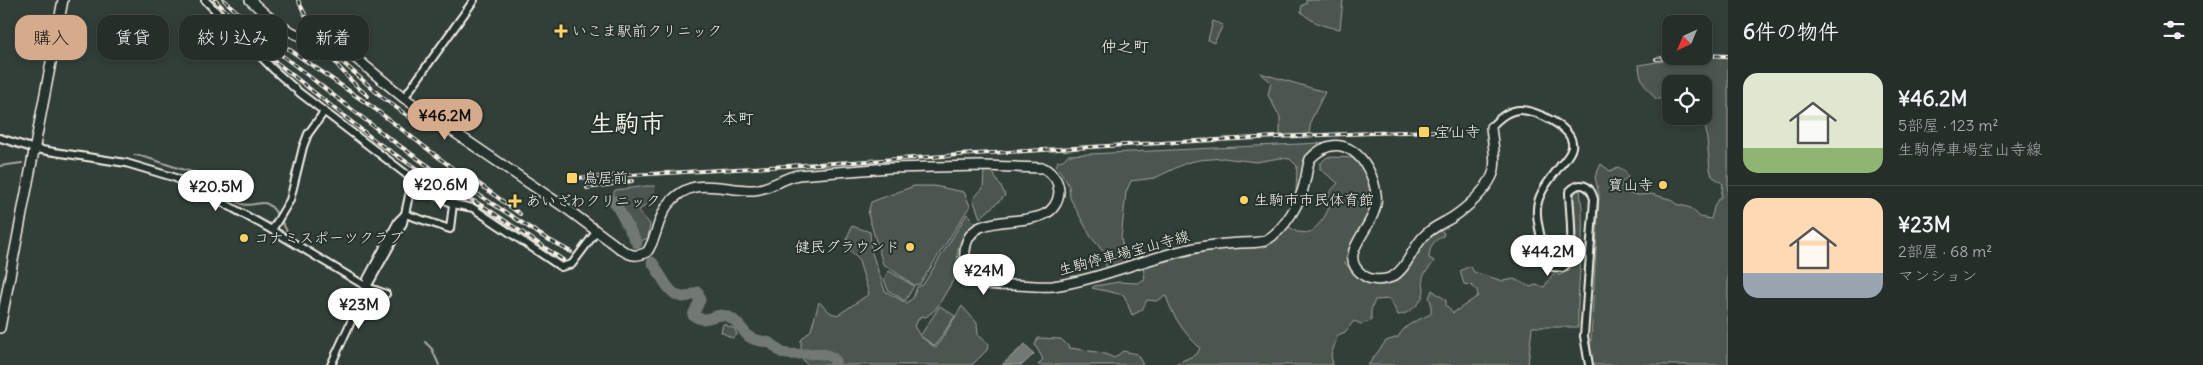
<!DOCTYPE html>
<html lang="ja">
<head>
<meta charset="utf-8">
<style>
  :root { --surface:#262e2a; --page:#2e3632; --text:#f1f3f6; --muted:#a4a8a8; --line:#424a47; --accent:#d6ab8b }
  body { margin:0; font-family:Delius,"Klee One",sans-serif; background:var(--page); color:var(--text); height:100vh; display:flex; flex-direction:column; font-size:19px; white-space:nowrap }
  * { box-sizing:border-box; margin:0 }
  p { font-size:16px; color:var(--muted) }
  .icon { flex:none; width:28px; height:28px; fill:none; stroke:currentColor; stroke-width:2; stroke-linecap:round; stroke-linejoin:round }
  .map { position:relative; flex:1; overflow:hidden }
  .side { display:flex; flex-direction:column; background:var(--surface); width:475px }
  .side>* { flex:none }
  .top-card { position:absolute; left:15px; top:15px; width:475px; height:45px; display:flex; gap:10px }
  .needle { width:32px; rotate:224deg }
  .buttons { position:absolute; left:1662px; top:15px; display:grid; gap:10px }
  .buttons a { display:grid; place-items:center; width:50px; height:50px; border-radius:10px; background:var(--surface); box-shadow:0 2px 8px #0003,0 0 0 1px var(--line); font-size:25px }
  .price { position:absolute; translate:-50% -42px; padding:0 11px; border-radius:18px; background:#fff; color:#222; font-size:16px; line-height:32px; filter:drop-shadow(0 1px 2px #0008) }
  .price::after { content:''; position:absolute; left:50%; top:30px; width:15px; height:11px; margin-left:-8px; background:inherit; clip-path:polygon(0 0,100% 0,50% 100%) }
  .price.selected { background:var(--accent); color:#111 }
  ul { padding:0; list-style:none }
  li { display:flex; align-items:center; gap:15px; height:125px; padding:0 15px }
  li+li { border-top:1px solid var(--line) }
  li span { display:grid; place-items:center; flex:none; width:140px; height:100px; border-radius:15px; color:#555 }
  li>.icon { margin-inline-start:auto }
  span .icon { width:60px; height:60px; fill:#fffc; stroke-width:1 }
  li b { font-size:21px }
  h2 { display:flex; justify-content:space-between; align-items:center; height:60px; padding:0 15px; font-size:21px }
  .pill { padding:0 18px; border-radius:15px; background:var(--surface); box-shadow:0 2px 8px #0003,0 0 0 1px var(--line); font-size:18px; line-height:45px }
  .pill.selected { background:var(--accent); color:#111 }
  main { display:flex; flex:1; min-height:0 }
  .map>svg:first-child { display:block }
</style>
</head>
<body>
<main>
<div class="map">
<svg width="1728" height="365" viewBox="0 0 1728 365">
  <rect width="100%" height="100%" fill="#323e38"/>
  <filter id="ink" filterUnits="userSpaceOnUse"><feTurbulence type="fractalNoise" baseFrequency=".02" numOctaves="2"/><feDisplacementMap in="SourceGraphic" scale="10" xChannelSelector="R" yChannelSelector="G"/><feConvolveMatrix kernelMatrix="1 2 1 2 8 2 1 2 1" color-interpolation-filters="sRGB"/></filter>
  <g filter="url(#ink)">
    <g fill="#4c564f" stroke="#a0a49c">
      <path d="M1306,0H1343L1340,29C1324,27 1313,23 1301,12L1302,5L1306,4Z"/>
      <path d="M1213,21L1223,25L1214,43L1208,40Z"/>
      <path d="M1713,56L1728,58V365H1593L1590,357L1599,195L1595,177L1601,164L1610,171L1618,167L1625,171L1628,177L1621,183L1624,192L1639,195L1651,194L1670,199L1676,204L1691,208L1700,217L1711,219L1715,204L1721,197L1723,184L1712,176L1710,169L1706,130L1701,116H1704L1706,106L1704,104V84H1671V101L1669,98L1656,99C1647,89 1639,79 1639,65L1681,58Z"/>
      <path d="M1260,73L1325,92L1311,120L1309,135L1280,137V117L1268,95L1271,82Z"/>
      <path d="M1320,143L1304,161L1298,191L1296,192L1297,166L1290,159L1280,158L1256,162L1223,158L1199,160L1186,163L1155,178L1131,181L1126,192L1121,239L1126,258L1125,263L1108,269L1105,264L1106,255L1091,237L1070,198L1069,186L1062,174L1056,167L1058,161L1063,160L1068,155Z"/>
      <path d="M1327,157L1357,158C1396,209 1353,219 1345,263C1363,284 1386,295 1408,269C1414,260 1417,249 1424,241C1428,236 1434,233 1439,229L1444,233L1443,236C1432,241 1430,247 1429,258L1434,261C1431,267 1425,272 1423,277C1422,282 1424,284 1424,289C1424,302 1410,314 1398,315L1390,299L1375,300L1371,310V321L1361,324L1354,321L1345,332L1338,335L1331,355L1333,365H1173L1197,354L1200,348C1184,333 1173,317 1166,296L1156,301L1147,300L1142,310L1132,315L1124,295L1092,288L1094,286L1119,282L1137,283L1145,279L1143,267L1212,250L1244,246L1286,225L1297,232L1310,233C1320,223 1334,210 1328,194L1338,183L1320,169V164Z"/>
      <path d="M987,170L993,171C995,181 1003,186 1005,196L980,218L973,199L983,188L984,172Z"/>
      <path d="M647,186H655C654,198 647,205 638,211L650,224L648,238L639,242C635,237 632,231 628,225C618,211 607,209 615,190Z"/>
      <path d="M914,186H934L964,192L970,206L920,284L914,285L883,264L868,214L871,202Z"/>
      <path d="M1580,190C1587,236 1576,281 1578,327H1532L1528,365H1368L1386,341L1398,337C1405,324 1418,320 1431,314V302L1429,298L1432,290L1446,300V305L1453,313L1478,296L1477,290L1471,285L1464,284L1460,271L1470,266L1474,272L1503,281L1514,279L1531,287L1535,285L1544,287L1553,274L1560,275L1570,269L1574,262L1571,210L1575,191Z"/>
      <path d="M967,214L977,224C961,235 953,250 960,269L936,309L926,317L921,316L914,326L920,336L940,306L955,316L935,346L920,336L936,348L962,306L977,323L978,335L989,344L987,350L972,365H807L801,357V340L811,330L819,302L831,313L838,315L869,294L858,258L844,245L852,226L870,232L871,250L885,291L906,303L913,298L917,287L923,285Z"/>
      <path d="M889,271L914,286L905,301L888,290L884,279Z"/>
      <path d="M723,324L735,329L737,335L732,338L721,332Z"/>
      <path d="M1038,338L1061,339L1070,348L1103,353L1114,358L1123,351L1137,354L1143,365H1038L1043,359L1035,345Z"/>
    </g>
    <path fill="#727972" stroke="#a6a9a1" d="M1025,344L1034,354L1022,365H1002Z"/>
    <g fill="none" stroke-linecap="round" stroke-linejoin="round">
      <g stroke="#a6a9a1" stroke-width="2">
        <path d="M134,155C156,158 176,170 198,173C205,175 213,174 220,178C229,185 231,201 242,204C258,209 264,192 278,216"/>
        <path d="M0,166L22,163"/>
        <path d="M281,220L288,233"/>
        <path d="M425,342L432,349L439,365"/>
      </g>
      <g stroke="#727972" stroke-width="11">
        <path d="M614,201L637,243"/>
        <path d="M652,262C660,272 668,295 682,297C687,298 693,294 698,292L700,300L693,315C708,326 714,310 729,317C738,321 742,330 748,336C755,342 763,340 770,343C775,345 778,351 783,353C799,358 822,347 835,360V365"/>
      </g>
      <path stroke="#4f5952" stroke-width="6" stroke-dasharray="6 3" stroke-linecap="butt" d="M255,46L269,31"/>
      <path stroke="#4f5952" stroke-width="9" stroke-dasharray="9 4.5" stroke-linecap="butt" d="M313,40L339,47"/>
      <g stroke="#f4f1e8" stroke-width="10">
        <g id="minor">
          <path d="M205,0L273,69L300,93L406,174L412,182L403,223L367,287L331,365"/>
          <path d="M269,31L276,24"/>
          <path d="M404,98L474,0"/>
          <path d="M1491,127C1499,118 1508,110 1520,110C1536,110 1575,128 1572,147C1571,154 1565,160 1560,166C1551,178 1537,194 1537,209C1536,219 1540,230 1541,240C1543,250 1544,260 1552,267L1563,268C1577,257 1569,210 1569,192C1579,180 1590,184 1594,199L1584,336L1589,365"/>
          <path d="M0,138L35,149L126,163L173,177L195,187L272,230L367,287L386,294"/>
          <path d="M453,204L473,208L561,267L572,264L596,232"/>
          <path d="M405,214L450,229L453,204L410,181"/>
          <path d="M272,230L290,200L303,147L308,134L324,112"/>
          <path d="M367,287V279L398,221L404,215"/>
        </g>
      </g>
      <g stroke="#f4f1e8" stroke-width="12">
        <g id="major">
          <path d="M250,0C270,19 286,33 313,40"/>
          <path d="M339,47L347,51L404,98L567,209L622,250C631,256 637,257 647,252C657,238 657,220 667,206C692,173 722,191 754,190C769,189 783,178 798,175L889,168L981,166L1044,168C1052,173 1059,181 1059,192C1055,242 969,199 965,251C964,262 967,271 975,278C986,287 1002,285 1015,285C1028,285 1040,287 1053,286C1102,279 1147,257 1195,248C1210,245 1225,244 1240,243C1248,242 1259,244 1266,240C1285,230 1301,201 1305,181C1307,174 1307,167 1310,159C1341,126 1372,160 1376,194C1381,227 1332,252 1363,275C1371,281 1383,281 1392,277C1407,269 1412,248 1424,236C1432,227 1444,223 1453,217C1467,208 1485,191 1492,176C1498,163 1492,141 1491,127"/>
          <path d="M0,328L63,0"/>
        </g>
      </g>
      <use href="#minor" stroke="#26332d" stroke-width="6"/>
      <use href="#major" stroke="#26332d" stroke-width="9"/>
      <g stroke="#f4f1e8" stroke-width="4">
        <g id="rail">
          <path d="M215,0L276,62L378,143L414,167L486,208L563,260"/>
          <path d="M224,0L274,45"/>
          <path d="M298,0C315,37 336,70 368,96"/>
          <path d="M270,36L375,109L476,186"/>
          <path d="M266,43L390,139L444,177"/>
          <path d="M1704,55L1728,56"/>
          <path d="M1656,59L1683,56"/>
          <path d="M340,60L383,98L416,122"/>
          <path d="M440,170L544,237L571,252"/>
          <path d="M572,178C860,164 1148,139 1437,131L1448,129"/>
          <path d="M474,180L520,214"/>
          <path d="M587,188L632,181"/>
        </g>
      </g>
      <use href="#rail" stroke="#26332d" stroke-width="2" stroke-dasharray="5.5" stroke-linecap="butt"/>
    </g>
  </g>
  <g fill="#ffd166" stroke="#26332d" stroke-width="2">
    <path d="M558.5 23.5h5v5h5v5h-5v5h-5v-5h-5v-5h5z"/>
    <rect x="1418" y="126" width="12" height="12" rx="2.5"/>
    <rect x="566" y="172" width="12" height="12" rx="2.5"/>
    <circle cx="1663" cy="185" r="5"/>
    <circle cx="1244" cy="200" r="5"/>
    <path d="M512.5 193.5h5v5h5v5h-5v5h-5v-5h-5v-5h5z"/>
    <circle cx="244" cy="238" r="5"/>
    <circle cx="910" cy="247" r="5"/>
  </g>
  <g text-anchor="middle" stroke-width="4" stroke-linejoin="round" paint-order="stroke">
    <g font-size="15" fill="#f4f1e8" stroke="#26332d" text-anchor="start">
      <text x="572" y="36">いこま駅前クリニック</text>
      <text x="1435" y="137">宝山寺</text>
      <text x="583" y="183">鳥居前</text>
      <text x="1653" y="190" text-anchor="end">寶山寺</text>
      <text x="1254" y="205">生駒市市民体育館</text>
      <text x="526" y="206">あいざわクリニック</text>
      <text x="254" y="243">コナミスポーツクラブ</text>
      <text x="900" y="252" text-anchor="end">健民グラウンド</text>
    </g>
    <g font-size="15" fill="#f4f1e8" stroke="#26332d">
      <text transform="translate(1124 253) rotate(-15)" y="5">生駒停車場宝山寺線</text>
    </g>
    <g font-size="16" fill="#f4f1e8" stroke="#26332d">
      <text x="1125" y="52">仲之町</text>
      <text x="738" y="124">本町</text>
    </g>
    <g font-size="25" font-weight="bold" fill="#f4f1e8" stroke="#26332d">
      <text x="627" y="132">生駒市</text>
    </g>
  </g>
</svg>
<div class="buttons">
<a><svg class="needle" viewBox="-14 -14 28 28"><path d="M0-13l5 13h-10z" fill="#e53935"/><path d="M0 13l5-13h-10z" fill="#a4a8a8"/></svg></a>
<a><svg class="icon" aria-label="locate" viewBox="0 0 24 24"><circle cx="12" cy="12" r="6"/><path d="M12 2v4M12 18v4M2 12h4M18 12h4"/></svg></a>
</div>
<b class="price selected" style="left:445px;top:141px">¥46.2M</b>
<b class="price" style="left:441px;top:210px">¥20.6M</b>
<b class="price" style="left:216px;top:212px">¥20.5M</b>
<b class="price" style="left:1548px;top:277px">¥44.2M</b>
<b class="price" style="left:984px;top:296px">¥24M</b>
<b class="price" style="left:359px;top:330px">¥23M</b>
<div class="top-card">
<a class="pill selected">購入</a>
<a class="pill">賃貸</a>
<a class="pill">絞り込み</a>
<a class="pill">新着</a>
</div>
</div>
<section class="side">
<h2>6件の物件<svg class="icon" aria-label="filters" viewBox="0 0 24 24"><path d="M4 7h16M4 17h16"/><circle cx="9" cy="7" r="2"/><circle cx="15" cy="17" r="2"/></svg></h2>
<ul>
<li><span style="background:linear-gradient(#dfe7d0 75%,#8fb573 0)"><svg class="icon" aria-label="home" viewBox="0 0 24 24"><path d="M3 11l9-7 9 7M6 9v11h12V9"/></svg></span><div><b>¥46.2M</b><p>5部屋 · 123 m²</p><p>生駒停車場宝山寺線</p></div></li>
<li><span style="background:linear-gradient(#ffd9b3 75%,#9aa5b1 0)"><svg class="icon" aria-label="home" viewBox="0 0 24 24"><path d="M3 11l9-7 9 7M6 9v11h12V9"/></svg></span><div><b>¥23M</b><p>2部屋 · 68 m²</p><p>マンション</p></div></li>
</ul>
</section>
</main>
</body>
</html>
